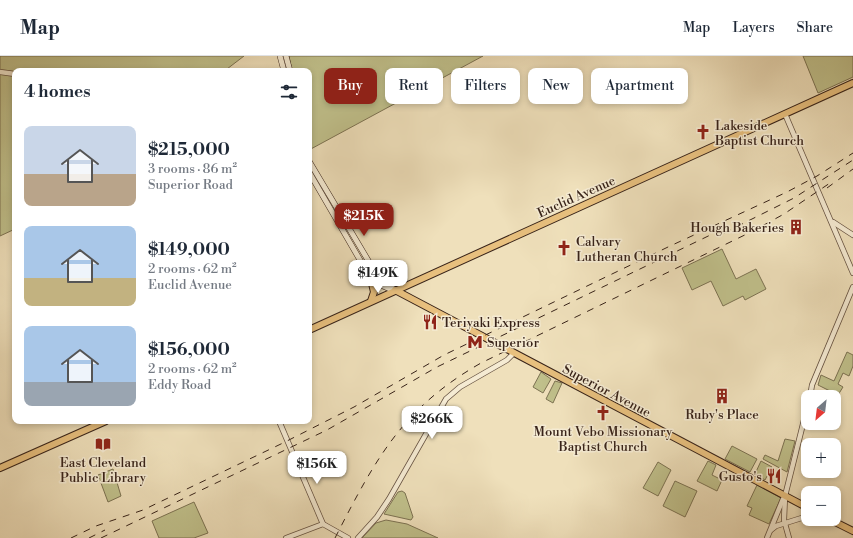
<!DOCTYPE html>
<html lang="en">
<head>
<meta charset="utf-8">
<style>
  :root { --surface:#fff; --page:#f6f6f7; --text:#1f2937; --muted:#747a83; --line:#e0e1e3; --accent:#8f2418 }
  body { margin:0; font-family:"Libre Bodoni",serif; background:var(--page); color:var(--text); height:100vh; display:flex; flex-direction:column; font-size:15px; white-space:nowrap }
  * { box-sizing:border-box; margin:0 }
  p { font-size:13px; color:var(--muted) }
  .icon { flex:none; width:22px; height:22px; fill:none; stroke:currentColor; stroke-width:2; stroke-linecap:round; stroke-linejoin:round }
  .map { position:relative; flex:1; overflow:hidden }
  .panel { position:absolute; left:12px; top:12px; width:300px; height:356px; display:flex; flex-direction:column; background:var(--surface); border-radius:8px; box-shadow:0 2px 6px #0003 }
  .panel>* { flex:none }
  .top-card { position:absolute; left:324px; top:12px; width:380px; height:36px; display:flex; gap:8px }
  .needle { width:26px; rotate:208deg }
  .buttons { position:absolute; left:801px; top:334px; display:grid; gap:8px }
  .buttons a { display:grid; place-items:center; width:40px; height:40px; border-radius:8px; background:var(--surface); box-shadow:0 2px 6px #0003; font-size:20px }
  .price { position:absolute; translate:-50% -34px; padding:0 9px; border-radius:8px; background:#fff; color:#222; font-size:13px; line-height:26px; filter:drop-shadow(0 1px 2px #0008) }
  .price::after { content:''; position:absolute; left:50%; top:24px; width:12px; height:9px; margin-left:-6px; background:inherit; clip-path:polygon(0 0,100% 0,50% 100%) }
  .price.selected { background:var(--accent); color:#fff }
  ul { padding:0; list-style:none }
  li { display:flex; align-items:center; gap:12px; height:100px; padding:0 12px }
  li span { display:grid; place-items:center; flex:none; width:112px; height:80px; border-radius:8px; color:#555 }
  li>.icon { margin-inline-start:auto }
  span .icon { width:48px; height:48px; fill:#fffc; stroke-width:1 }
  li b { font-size:17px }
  h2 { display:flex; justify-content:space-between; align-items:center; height:48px; padding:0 12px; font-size:17px }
  .tag { padding:0 14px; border-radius:8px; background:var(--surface); box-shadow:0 2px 6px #0003; font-size:14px; line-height:36px }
  .tag.selected { background:var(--accent); color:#fff }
  header { display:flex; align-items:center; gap:24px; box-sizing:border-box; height:56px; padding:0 20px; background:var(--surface); border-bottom:1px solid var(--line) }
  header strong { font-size:19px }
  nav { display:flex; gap:22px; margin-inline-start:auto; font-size:14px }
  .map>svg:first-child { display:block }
</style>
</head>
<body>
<header>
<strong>Map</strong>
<nav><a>Map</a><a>Layers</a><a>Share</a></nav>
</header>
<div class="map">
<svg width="853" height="482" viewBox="0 0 853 482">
  <rect width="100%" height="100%" fill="#efe0bb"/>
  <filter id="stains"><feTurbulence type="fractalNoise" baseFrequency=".005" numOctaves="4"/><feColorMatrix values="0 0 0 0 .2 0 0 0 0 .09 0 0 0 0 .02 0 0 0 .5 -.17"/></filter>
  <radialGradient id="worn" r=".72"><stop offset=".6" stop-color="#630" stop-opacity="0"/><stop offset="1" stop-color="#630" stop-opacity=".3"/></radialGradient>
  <g fill="#c0c08b" stroke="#7c7252">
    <path d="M0,0H244L227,13V15H15V173L0,180Z"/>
    <path d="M289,0H483L309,94V15H292Z"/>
    <path d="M803,0H853V21L818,37Z"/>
    <path d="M722,193L736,223L756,213L766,233L745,244L743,240L723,250L711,225L692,234L682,212Z"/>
    <path d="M847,296L853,299V310L849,320L843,317L838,328L843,331L838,339L818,329L821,319L834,325Z"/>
    <path d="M541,316L551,323L543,337L533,331Z"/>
    <path d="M555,325L562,327L553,347L546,343Z"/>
    <path d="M785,383L795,385L787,416L763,403L765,399L778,405Z"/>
    <path d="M732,390L757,403L750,416L725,403Z"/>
    <path d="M708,405L716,409L712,419L722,424L717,435L697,425Z"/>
    <path d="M761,405L772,411L765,424L755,418Z"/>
    <path d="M658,406L671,414L658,440L643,432Z"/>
    <path d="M113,413L121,440L108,446L98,419Z"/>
    <path d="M675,425L697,435L685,461L663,450Z"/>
    <path d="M757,429L781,442L769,468L749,459L752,452L747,450Z"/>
    <path d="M402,435L405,437L413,461L411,464L384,458L398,436Z"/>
    <path d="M194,446L208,477L194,482H159L152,465Z"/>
    <path d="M386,464L407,468L438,482H362L376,467Z"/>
  </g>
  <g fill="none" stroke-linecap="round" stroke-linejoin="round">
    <g stroke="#665242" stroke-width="6">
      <g id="tertiary">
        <path d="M0,16L15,18"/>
        <path d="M785,58L853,217"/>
        <path d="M833,166L853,179"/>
        <path d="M810,341L812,329L853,231"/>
        <path d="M279,365L323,468"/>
        <path d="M771,474L776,470L808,460"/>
        <path d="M286,482L323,468L348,482"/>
        <path d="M358,482L377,461L389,443L446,343L460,331L507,304L514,297"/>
        <path d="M767,482L783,443"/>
        <path d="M789,482L784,464L785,440L808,348"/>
      </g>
    </g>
    <g stroke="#382319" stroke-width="6">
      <g id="secondary">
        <path d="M280,0L284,15"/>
        <path d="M286,0L290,15"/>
        <path d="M309,105L375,216L381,224L395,234"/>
        <path d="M309,116L371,223L378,228L390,233"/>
      </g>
    </g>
    <g stroke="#382319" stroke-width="8">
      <g id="primary">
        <path d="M371,223L374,236L371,245"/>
        <path d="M395,234L808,452"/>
        <path d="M309,274L853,27"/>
        <path d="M0,412L106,365"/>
        <path d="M829,463L853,475"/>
      </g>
    </g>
    <use href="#tertiary" stroke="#f5ebd3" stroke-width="4.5"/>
    <use href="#secondary" stroke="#f5ebd3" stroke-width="5"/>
    <use href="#primary" stroke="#e8c07e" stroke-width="6"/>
    <g stroke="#382319" stroke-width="1" stroke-dasharray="7 7" stroke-linecap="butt">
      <path d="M827,132L853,113"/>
      <path d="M724,177L794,142L853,104"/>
      <path d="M71,482L96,470L143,454L283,387L354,351L444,299L668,191L787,136L817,120L853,97"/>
      <path d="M89,482L105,474"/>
      <path d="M101,482L327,374L437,311L729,170"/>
      <path d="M335,482C375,404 402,352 481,307L753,175L784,158L830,127"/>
    </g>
  </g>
  <defs>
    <g id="church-bare" transform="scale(1.2)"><path d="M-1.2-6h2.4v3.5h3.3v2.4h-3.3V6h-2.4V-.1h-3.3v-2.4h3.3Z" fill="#8f2418" stroke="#f5ebd3" stroke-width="2.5" paint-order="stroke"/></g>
    <g id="building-bare" transform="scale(1.2)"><path d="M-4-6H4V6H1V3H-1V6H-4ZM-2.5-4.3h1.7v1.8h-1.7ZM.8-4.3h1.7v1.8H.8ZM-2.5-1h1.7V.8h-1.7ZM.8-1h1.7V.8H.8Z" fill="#8f2418" stroke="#f5ebd3" stroke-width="2.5" paint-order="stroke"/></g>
    <g id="restaurant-bare" transform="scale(1.2)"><path d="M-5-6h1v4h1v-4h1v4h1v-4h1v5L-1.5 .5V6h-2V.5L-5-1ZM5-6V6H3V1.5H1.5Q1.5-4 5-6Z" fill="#8f2418" stroke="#f5ebd3" stroke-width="2.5" paint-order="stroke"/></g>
    <g id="metro-bare" transform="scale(1.2)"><path d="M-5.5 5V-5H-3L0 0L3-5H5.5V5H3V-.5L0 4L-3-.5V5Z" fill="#8f2418" stroke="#f5ebd3" stroke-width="2.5" paint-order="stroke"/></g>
    <g id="library-bare" transform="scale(1.2)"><path d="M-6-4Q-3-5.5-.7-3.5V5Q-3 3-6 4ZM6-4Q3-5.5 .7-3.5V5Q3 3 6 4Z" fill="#8f2418" stroke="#f5ebd3" stroke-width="2.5" paint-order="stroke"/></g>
  </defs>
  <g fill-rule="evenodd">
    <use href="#church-bare" x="703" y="76"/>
    <use href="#building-bare" x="796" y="171"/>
    <use href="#church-bare" x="564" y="192"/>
    <use href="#restaurant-bare" x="430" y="266"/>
    <use href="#metro-bare" x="475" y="286"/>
    <use href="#building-bare" x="722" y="340"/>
    <use href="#church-bare" x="603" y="357"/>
    <use href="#library-bare" x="103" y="388"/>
    <use href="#restaurant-bare" x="774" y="420"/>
  </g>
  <g text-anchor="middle" stroke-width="3" stroke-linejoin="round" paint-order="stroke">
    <g font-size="13" fill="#382319" stroke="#f5ebd3" text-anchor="start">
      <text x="715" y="74">Lakeside<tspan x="715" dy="15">Baptist Church</tspan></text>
      <text x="784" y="176" text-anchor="end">Hough Bakeries</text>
      <text x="576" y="190">Calvary<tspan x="576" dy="15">Lutheran Church</tspan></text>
      <text x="442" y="271">Teriyaki Express</text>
      <text x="487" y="291">Superior</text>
      <text x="722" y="363" text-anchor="middle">Ruby's Place</text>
      <text x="603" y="380" text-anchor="middle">Mount Vebo Missionary<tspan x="603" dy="15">Baptist Church</tspan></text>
      <text x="103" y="411" text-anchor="middle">East Cleveland<tspan x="103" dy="15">Public Library</tspan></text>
      <text x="762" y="425" text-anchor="end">Gusto's</text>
    </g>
    <g font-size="13" fill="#382319" stroke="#f5ebd3">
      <text transform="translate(576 140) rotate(-24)" y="5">Euclid Avenue</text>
      <text transform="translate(607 334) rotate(28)" y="5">Superior Avenue</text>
    </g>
  </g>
  <rect width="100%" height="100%" filter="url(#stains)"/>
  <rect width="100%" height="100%" fill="url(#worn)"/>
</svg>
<div class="buttons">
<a><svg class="needle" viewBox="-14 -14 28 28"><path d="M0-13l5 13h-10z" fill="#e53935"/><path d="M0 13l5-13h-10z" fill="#747a83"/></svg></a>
<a>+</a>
<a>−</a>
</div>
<b class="price selected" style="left:364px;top:181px">$215K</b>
<b class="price" style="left:378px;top:238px">$149K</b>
<b class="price" style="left:432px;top:384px">$266K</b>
<b class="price" style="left:317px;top:429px">$156K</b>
<div class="top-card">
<a class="tag selected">Buy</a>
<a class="tag">Rent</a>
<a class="tag">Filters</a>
<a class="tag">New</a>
<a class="tag">Apartment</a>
</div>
<section class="panel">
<h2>4 homes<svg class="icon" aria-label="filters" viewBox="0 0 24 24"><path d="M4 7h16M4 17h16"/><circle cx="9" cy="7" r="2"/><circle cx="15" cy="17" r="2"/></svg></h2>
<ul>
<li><span style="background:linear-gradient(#c9d6e8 60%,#b9a48a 0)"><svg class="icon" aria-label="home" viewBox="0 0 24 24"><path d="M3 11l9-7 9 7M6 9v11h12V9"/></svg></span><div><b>$215,000</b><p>3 rooms · 86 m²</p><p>Superior Road</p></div></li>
<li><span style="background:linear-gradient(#a9c7e8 65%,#c2b280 0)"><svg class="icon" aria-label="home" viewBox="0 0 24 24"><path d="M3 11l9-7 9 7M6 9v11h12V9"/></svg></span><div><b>$149,000</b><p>2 rooms · 62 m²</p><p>Euclid Avenue</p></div></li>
<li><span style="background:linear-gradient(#a9c7e8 70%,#9aa5b1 0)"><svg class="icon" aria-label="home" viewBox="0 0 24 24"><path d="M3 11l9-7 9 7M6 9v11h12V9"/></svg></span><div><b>$156,000</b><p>2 rooms · 62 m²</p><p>Eddy Road</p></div></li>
</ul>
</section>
</div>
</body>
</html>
